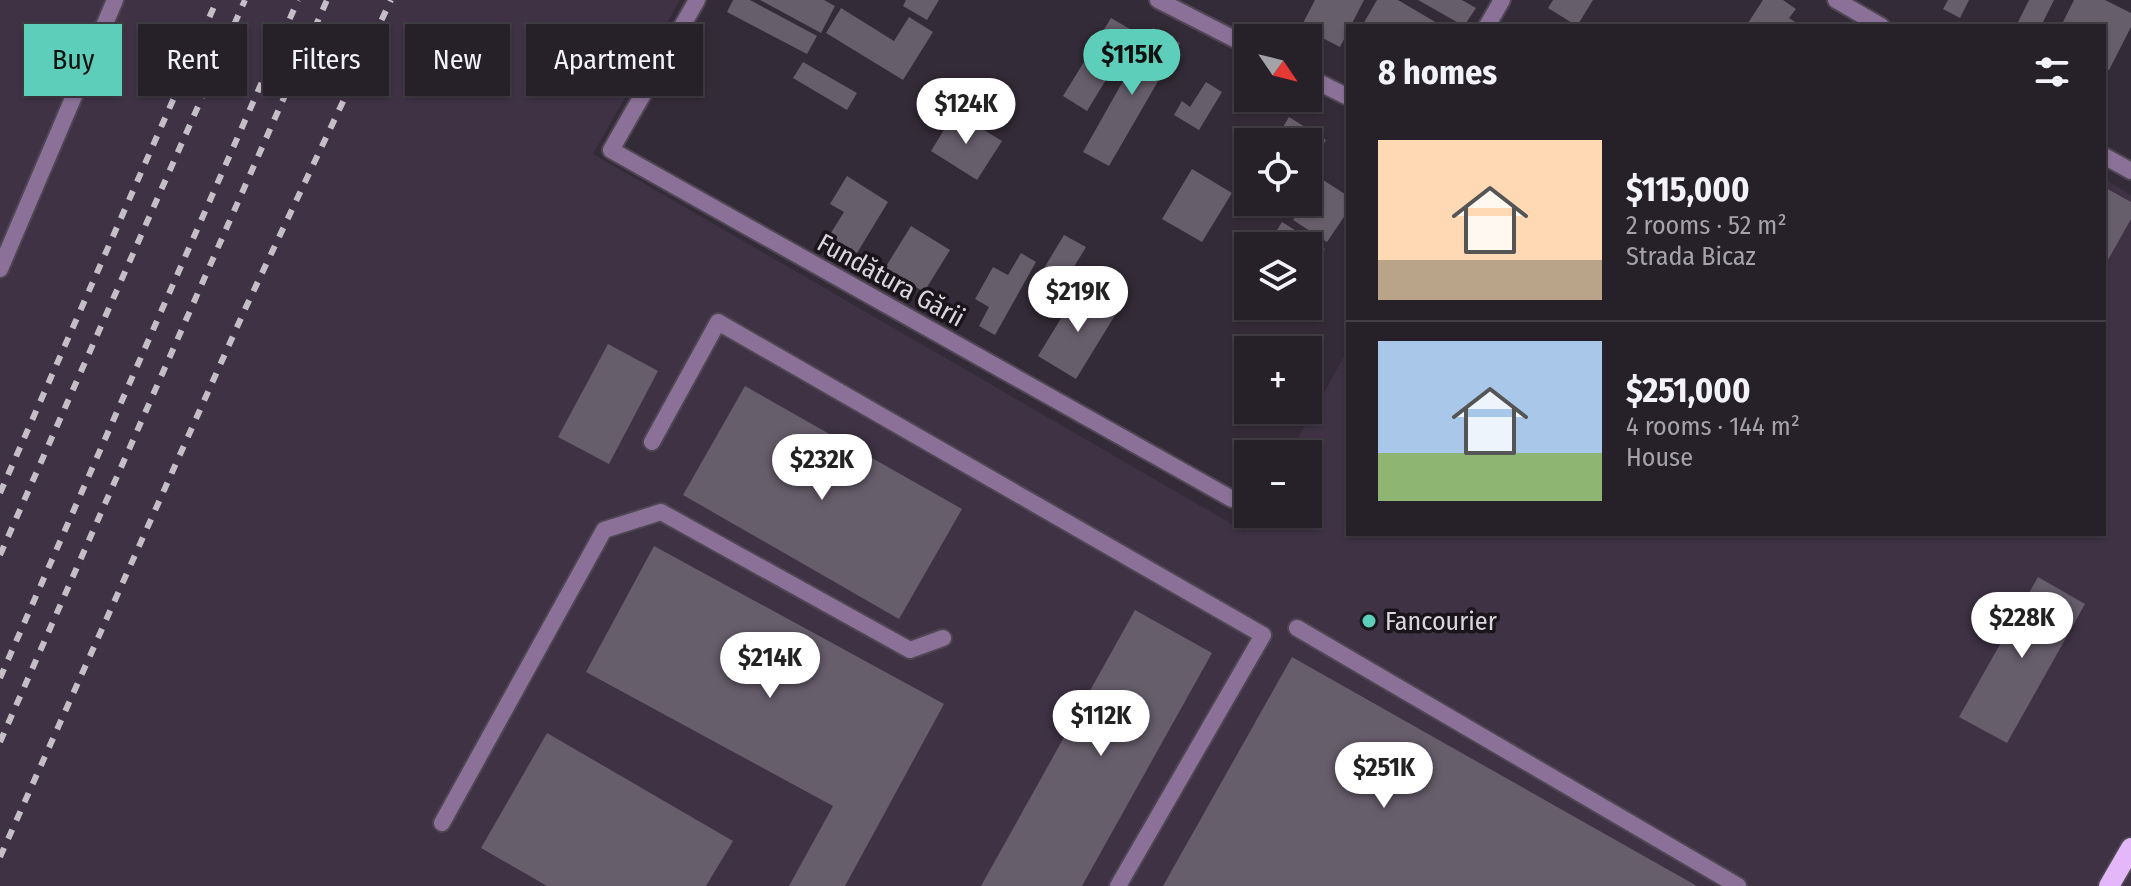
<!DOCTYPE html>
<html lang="en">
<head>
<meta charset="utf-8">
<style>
  :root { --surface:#262029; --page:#2e2831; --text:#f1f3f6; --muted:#a4a3a8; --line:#423e46; --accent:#5dceb9 }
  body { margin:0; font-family:"Fira Sans Condensed",sans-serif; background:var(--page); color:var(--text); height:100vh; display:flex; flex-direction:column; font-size:30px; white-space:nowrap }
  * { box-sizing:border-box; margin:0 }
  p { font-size:26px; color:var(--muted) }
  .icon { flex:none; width:44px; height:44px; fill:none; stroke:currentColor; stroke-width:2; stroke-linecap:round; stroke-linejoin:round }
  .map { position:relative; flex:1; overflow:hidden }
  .sheet { position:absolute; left:1346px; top:24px; width:760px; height:512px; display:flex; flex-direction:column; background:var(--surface); border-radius:0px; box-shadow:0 2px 6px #0004,0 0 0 2px var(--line) }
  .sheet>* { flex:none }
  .banner { position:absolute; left:24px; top:24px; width:760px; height:72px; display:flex; gap:16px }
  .needle { width:52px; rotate:125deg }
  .tools { position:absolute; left:1234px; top:24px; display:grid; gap:16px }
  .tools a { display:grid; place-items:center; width:88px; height:88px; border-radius:0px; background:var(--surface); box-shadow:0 2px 6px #0004,0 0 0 2px var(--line); font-size:40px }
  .price { position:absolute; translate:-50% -68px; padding:0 18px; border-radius:28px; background:#fff; color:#222; font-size:26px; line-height:52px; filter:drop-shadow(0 2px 4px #0008) }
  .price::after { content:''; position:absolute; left:50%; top:48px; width:24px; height:18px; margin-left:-12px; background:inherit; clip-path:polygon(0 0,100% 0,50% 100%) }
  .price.current { background:var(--accent); color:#111 }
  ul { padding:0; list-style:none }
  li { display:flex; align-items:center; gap:24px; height:200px; padding:0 32px }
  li+li { border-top:2px solid var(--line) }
  li span { display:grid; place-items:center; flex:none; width:224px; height:160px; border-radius:0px; color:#555 }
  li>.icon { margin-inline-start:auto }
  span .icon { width:96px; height:96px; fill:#fffc; stroke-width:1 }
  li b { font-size:34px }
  h2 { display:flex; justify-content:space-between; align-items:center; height:96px; padding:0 32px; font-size:34px }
  .tag { padding:0 28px; border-radius:0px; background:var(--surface); box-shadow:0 2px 6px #0004,0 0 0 2px var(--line); font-size:28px; line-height:72px }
  .tag.current { background:var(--accent); color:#111 }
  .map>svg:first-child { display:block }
</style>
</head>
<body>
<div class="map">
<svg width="2131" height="886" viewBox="0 0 2131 886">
  <rect width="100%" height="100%" fill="#332b37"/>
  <path fill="#3e3244" d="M0,0H680L593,154L1244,531L1254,514H1308V454H1289L1348,350V534H2104V179L2131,195V886H0Z"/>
  <g fill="#675e6c">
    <path d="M733,0H750L817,36L807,54L727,12Z"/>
    <path d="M760,0H824L835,6L821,33Z"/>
    <path d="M906,0H939L927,20L903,6Z"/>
    <path d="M1315,0H1364L1340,47L1301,27Z"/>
    <path d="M1377,0H1398L1442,26H1362Z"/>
    <path d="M1418,0H1462L1476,8L1464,26Z"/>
    <path d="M1553,0H1593L1577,26L1548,8Z"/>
    <path d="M1763,0H1783L1796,9L1789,18L1801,26H1746Z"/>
    <path d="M1948,0H1969L1960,18L1943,9Z"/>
    <path d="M2029,0H2054L2041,26H2016Z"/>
    <path d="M2074,0H2105L2131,13V27L2109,70L2104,68V26H2061Z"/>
    <path d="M841,8L894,41L909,17L933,32L903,80L826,33Z"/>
    <path d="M1111,18L1135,32L1087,111L1063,96Z"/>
    <path d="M1153,28L1180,43L1109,166L1083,152Z"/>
    <path d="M803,62L857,93L847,110L793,78Z"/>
    <path d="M1206,82L1222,92L1199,130L1174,115L1182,101L1190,107Z"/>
    <path d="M955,112L1002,141L977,180L931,151Z"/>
    <path d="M1289,117L1326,140L1308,170V142H1274Z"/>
    <path d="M1192,169L1232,193L1202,242L1162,219Z"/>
    <path d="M847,176L888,202L857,253L829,236L844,212L830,204Z"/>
    <path d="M1320,178L1348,196V211L1327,242L1293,220Z"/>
    <path d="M2104,187L2131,202V219L2104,267Z"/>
    <path d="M1282,222L1325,249L1308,276V246H1267Z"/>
    <path d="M911,226L950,250L924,292L885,268Z"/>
    <path d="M1064,235L1086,247L1052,303L1031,290Z"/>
    <path d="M1021,253L1036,262L995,335L979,326L989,307L975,299L993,267L1008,275Z"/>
    <path d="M1079,289L1117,312L1076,379L1038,356Z"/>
    <path d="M608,344L658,371L609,464L558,437Z"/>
    <path d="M745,386L962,509L899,619L683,495Z"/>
    <path d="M654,546L944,704L845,886H789L833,806L586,672Z"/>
    <path d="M2038,577L2085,604L2007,743L1959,717Z"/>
    <path d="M1135,610L1212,653L1082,886H981Z"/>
    <path d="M1292,657L1697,886H1163Z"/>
    <path d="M547,733L733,841L706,886H547L481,848Z"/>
  </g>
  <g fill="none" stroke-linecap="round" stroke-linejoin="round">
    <g stroke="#4e4652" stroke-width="20">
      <g id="lane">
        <path d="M0,269L115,0"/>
        <path d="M652,442L718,322L1263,635L1118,886"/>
        <path d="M1297,628L1738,886"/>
        <path d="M442,823L604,530L661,512L910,650L943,638"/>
      </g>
    </g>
    <g stroke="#4e4652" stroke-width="20">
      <g id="street">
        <path d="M697,0L611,150L1232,499"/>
        <path d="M1158,0L1248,46"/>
        <path d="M1836,0L1881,26"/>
        <path d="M1487,26L1502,0"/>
        <path d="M1308,77L1348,97"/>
        <path d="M2104,156L2131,171"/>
      </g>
    </g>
    <g stroke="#4e4652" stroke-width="24">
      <path id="primary" d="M2109,886L2131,848"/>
    </g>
    <use href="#lane" stroke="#8b7198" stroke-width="16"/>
    <use href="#street" stroke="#8b7198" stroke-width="16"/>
    <use href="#primary" stroke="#e3b7f9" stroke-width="20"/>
    <g stroke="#c4bec6" stroke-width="6" stroke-dasharray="10 10" stroke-linecap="butt">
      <path d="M0,493L217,0"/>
      <path d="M0,555L245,0"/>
      <path d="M0,678L298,0"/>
      <path d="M0,742L327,0"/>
      <path d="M0,857L246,307L391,0"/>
    </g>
  </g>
  <circle fill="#5dceb9" stroke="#19151b" stroke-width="3" cx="1369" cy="621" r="8"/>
  <g text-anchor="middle" stroke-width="7" stroke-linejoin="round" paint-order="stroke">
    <g font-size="26" fill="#dbd5dd" stroke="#19151b">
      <text transform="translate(891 280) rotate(29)" y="9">Fundătura Gării</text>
    </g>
    <g font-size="26" fill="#dbd5dd" stroke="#19151b" text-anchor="start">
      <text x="1385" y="630">Fancourier</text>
    </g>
  </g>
</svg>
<div class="tools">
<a><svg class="needle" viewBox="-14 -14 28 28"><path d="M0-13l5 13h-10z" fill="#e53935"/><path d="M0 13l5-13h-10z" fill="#a4a3a8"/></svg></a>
<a><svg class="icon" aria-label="locate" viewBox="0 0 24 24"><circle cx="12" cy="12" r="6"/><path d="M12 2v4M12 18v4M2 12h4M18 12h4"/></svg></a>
<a><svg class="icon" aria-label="layers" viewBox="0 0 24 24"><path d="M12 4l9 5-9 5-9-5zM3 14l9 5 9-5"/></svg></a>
<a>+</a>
<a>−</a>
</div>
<b class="price current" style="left:1132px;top:97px">$115K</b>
<b class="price" style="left:966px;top:146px">$124K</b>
<b class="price" style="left:1078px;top:334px">$219K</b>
<b class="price" style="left:822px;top:502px">$232K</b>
<b class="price" style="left:2022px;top:660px">$228K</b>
<b class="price" style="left:770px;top:700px">$214K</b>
<b class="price" style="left:1101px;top:758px">$112K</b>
<b class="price" style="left:1384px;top:810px">$251K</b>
<div class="banner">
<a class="tag current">Buy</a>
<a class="tag">Rent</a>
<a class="tag">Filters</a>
<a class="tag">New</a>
<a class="tag">Apartment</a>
</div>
<section class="sheet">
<h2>8 homes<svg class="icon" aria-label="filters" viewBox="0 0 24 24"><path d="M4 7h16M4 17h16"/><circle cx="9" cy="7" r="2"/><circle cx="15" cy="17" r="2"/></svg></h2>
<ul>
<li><span style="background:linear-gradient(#ffd9b3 75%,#b9a48a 0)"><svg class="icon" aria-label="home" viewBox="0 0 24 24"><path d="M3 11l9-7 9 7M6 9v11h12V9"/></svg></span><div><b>$115,000</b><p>2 rooms · 52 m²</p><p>Strada Bicaz</p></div></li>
<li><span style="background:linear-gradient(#a9c7e8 70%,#8fb573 0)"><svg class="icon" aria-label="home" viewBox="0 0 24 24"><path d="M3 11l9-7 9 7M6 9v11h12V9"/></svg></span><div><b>$251,000</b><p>4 rooms · 144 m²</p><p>House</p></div></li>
</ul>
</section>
</div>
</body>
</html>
